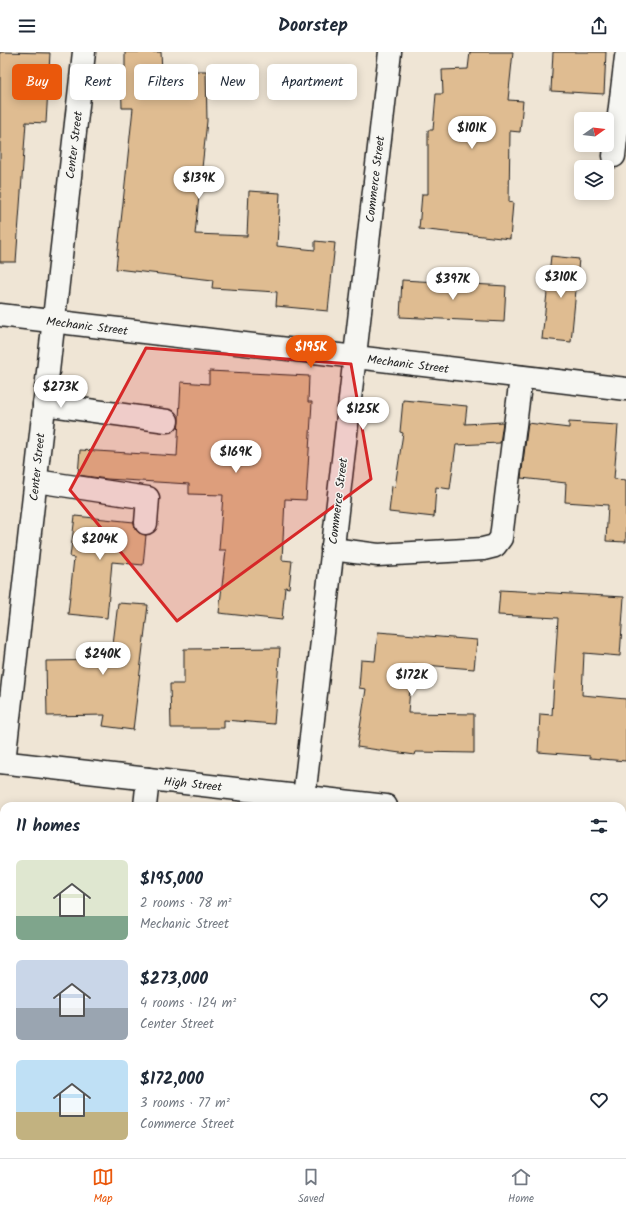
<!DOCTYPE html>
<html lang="en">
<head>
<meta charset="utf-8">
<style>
  :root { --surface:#fff; --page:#f2f2f3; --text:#1f2937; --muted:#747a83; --line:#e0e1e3; --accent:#ea580c }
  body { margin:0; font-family:Kalam,sans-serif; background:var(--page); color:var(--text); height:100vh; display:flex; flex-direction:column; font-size:15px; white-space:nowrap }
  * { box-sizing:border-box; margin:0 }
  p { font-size:13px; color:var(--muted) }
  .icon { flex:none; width:22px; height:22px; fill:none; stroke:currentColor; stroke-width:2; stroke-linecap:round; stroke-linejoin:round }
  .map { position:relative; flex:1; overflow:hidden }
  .drawer { position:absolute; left:0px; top:750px; width:626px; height:356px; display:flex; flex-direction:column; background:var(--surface); border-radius:12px 12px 0 0; box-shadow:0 2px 10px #0003 }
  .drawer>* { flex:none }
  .guide { position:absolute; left:12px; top:12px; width:400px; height:36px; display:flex; gap:8px }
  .needle { width:26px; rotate:76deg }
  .buttons { position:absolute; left:574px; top:60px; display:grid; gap:8px }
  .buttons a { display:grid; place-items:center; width:40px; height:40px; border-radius:6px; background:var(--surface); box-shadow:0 2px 10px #0003; font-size:20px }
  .price { position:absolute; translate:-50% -34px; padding:0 9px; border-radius:14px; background:#fff; color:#222; font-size:13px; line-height:26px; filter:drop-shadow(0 1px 2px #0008) }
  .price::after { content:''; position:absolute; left:50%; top:24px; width:12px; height:9px; margin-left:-6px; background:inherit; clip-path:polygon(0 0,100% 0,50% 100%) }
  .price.current { background:var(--accent); color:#fff }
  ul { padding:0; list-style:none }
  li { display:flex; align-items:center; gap:12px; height:100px; padding:0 16px }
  li span { display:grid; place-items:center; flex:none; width:112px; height:80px; border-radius:6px; color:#555 }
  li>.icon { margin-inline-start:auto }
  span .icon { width:48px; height:48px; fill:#fffc; stroke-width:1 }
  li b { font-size:17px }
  h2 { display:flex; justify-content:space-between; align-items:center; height:48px; padding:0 16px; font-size:17px }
  .pill { padding:0 14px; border-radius:6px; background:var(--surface); box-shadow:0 2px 10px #0003; font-size:14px; line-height:36px }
  .pill.current { background:var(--accent); color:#fff }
  header { display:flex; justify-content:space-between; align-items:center; height:52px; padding:0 16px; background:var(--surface); font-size:18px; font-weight:600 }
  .tab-bar { display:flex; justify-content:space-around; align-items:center; height:56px; border-top:1px solid var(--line); background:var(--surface); font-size:11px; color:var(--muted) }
  .tab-bar a { display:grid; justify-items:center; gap:2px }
  .tab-bar .current { color:var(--accent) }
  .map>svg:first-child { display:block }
</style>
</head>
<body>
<header><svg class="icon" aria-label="menu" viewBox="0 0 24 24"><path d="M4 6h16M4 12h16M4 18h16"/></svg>Doorstep<svg class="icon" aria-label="share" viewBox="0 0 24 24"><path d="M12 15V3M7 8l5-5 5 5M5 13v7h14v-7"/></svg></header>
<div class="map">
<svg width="626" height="1106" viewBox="0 0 626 1106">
  <rect width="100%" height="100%" fill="#efe5d5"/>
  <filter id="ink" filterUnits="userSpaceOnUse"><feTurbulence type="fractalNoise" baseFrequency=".025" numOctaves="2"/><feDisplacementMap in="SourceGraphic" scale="8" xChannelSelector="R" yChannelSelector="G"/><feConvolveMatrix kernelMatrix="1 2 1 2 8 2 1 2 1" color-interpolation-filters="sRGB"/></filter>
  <g filter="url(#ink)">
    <g fill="#dfbc91" stroke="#1c1c1c">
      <path d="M0,0L50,1L46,71L26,70L16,210H0Z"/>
      <path d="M125,0H161L162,19H206L207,69L195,182L247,184L249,139L280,141L277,194L315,198V189L335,191L328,259L276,254L277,240L212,236L213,228L116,217L133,56H122L121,20H125Z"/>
      <path d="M470,0H513L508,48L523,49L520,80L510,79L509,150L513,151L510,187L419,177L422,142H428V78H433L436,42H443L442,18L468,17Z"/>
      <path d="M553,0H606L604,42L551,39Z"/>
      <path d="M551,204L579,207L571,290L542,287Z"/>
      <path d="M402,228L506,234L504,270L400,265Z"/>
      <path d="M209,319L309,324L308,350H312L306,448L285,447L282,508L292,509L289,536L285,535L282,568L219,561L226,498H219L223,443L189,442V432L107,427L78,423L80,398L177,404L181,330L209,332Z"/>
      <path d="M403,348L467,354L465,372L503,370L500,391L456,393L450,437L436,435L434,465L389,460L392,434L395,435L403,381L400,380Z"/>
      <path d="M569,370L618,373L614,427L626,428V490L606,489L608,453L565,450L566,431L521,426L528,371L569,376Z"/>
      <path d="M75,464L134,470L135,477L139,481L146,483L143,513L112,510L107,566L68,562L74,506L70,505Z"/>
      <path d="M500,538L624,545L620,604L584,601L582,643L626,647V709L590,706V704L538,700L540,662L552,663L558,566L498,563Z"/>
      <path d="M118,551L148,553L133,678L103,674L105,663L47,664L46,609L111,608Z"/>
      <path d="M378,580L477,588L474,617L412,612L408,661L474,662V701L416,700L415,703L357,695L366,637L359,636L361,608L375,609Z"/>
      <path d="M280,596L274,672L224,668V676H171L170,632H184V597Z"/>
    </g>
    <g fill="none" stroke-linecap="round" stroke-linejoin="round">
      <g stroke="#1c1c1c" stroke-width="25">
        <g id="minor">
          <path d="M614,104L626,5"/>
          <path d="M0,263L626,337"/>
          <path d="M44,352L167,369"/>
          <path d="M36,429L148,446L146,471"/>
          <path d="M332,497L378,503L483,497L495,494L501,486L521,325"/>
          <path d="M0,710L386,754"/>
          <path d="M4,710L84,0"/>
          <path d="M145,754L148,727"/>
          <path d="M303,754L390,0"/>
          <path d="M622,781L626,782"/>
          <path d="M266,1106L267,1102"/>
        </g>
      </g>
      <use href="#minor" stroke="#f6f6f2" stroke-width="22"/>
    </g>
  </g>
  <path fill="#d62828" fill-opacity="0.2" stroke="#d62828" stroke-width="3" stroke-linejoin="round" d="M146,296L351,312L371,427L177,569L70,438Z"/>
  <g text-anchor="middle" stroke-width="3" stroke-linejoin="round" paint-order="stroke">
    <g font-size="12" fill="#1c1c1c" stroke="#f6f6f2">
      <text transform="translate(74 93) rotate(-83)" y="4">Center Street</text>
      <text transform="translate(375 127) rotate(-83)" y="4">Commerce Street</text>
      <text transform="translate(87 274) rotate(7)" y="4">Mechanic Street</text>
      <text transform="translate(408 312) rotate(7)" y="4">Mechanic Street</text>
      <text transform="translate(37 415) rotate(-84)" y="4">Center Street</text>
      <text transform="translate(338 449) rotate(-83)" y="4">Commerce Street</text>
      <text transform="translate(193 732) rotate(6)" y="4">High Street</text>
    </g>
  </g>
</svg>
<div class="buttons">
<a><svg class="needle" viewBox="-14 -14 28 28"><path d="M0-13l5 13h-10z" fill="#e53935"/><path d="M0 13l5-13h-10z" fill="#747a83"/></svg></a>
<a><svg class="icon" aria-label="layers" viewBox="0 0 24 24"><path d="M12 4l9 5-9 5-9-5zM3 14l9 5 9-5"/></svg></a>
</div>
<b class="price" style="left:472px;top:98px">$101K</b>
<b class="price" style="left:199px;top:148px">$139K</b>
<b class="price" style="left:561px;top:247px">$310K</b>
<b class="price" style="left:453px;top:249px">$397K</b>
<b class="price current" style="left:311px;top:317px">$195K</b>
<b class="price" style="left:61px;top:357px">$273K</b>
<b class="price" style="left:363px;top:379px">$125K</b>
<b class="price" style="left:236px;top:422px">$169K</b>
<b class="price" style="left:100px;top:509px">$204K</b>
<b class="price" style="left:103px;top:624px">$240K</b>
<b class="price" style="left:412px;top:645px">$172K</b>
<div class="guide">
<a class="pill current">Buy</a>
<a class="pill">Rent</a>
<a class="pill">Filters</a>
<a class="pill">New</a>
<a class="pill">Apartment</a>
</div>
<section class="drawer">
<h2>11 homes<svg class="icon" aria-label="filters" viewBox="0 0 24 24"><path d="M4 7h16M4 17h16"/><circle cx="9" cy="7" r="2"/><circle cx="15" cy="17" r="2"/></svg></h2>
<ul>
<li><span style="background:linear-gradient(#dfe7d0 70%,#7fa58c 0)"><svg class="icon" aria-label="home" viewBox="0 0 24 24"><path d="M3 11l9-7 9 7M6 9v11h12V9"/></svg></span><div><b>$195,000</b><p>2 rooms · 78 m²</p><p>Mechanic Street</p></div><svg class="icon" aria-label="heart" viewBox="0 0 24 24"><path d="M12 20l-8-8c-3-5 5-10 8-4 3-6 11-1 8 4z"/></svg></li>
<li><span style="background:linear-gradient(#c9d6e8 60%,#9aa5b1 0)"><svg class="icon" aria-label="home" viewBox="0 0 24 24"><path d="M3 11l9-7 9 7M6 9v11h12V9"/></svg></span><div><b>$273,000</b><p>4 rooms · 124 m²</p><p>Center Street</p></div><svg class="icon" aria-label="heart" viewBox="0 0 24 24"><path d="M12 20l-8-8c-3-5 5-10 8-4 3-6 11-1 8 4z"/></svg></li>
<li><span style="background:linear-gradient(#bfe0f5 65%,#c2b280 0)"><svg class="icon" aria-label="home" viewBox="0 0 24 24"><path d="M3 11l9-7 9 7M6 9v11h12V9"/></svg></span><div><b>$172,000</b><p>3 rooms · 77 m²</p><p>Commerce Street</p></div><svg class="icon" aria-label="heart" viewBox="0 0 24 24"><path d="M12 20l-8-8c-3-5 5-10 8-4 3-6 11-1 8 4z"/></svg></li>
</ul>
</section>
</div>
<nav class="tab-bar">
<a class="current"><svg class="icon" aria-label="map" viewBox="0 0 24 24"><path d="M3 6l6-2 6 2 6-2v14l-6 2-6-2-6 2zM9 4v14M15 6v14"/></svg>Map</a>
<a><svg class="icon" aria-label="saved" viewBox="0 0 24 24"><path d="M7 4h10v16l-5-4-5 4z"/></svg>Saved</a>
<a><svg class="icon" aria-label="home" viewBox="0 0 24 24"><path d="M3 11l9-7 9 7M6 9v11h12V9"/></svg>Home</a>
</nav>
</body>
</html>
